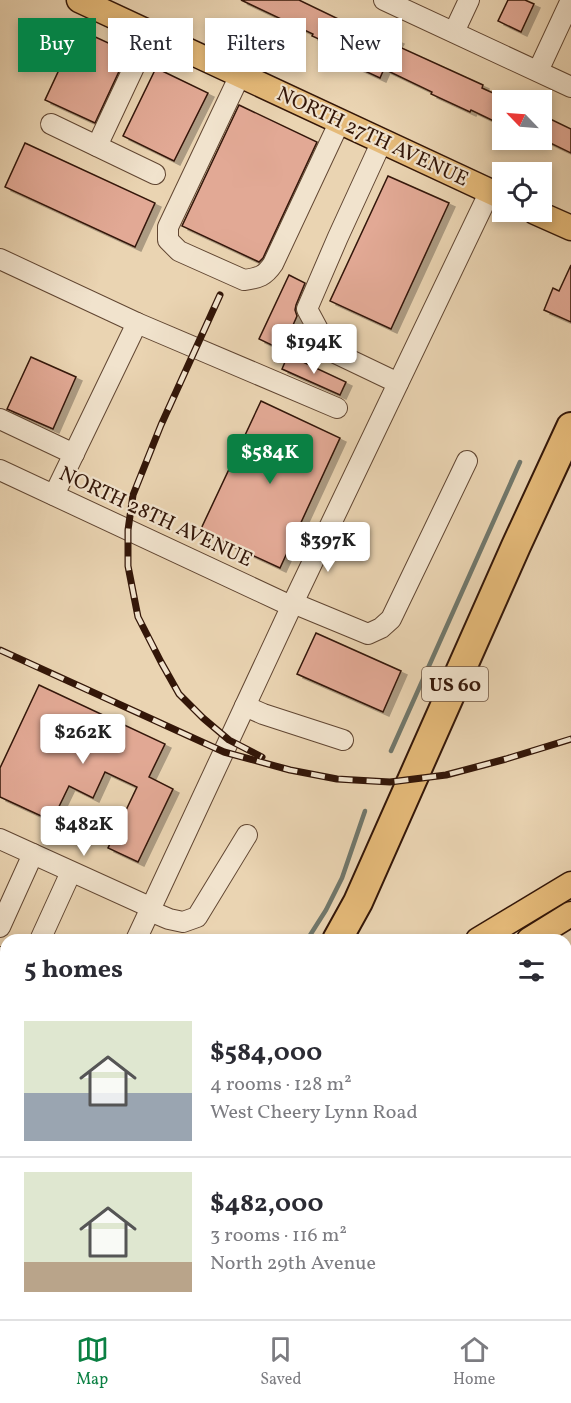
<!DOCTYPE html>
<html lang="en">
<head>
<meta charset="utf-8">
<style>
  :root { --surface:#fff; --page:#f2f2f3; --text:#2b2b33; --muted:#7c7c81; --line:#e1e1e2; --accent:#0b8043 }
  body { margin:0; font-family:Vollkorn,serif; background:var(--page); color:var(--text); height:100vh; display:flex; flex-direction:column; font-size:22px; white-space:nowrap }
  * { box-sizing:border-box; margin:0 }
  p { font-size:20px; color:var(--muted) }
  .icon { flex:none; width:33px; height:33px; fill:none; stroke:currentColor; stroke-width:2; stroke-linecap:round; stroke-linejoin:round }
  .map { position:relative; flex:1; overflow:hidden }
  .details { position:absolute; left:0px; top:934px; width:572px; height:386px; display:flex; flex-direction:column; background:var(--surface); border-radius:18px 18px 0 0; box-shadow:0 3px 9px #0003 }
  .details>* { flex:none }
  .guide { position:absolute; left:18px; top:18px; width:536px; height:54px; display:flex; gap:12px }
  .needle { width:39px; rotate:295deg }
  .fabs { position:absolute; left:492px; top:90px; display:grid; gap:12px }
  .fabs a { display:grid; place-items:center; width:60px; height:60px; border-radius:0px; background:var(--surface); box-shadow:0 3px 9px #0003; font-size:30px }
  .price { position:absolute; translate:-50% -51px; padding:0 14px; border-radius:6px; background:#fff; color:#222; font-size:20px; line-height:39px; filter:drop-shadow(0 2px 3px #0008) }
  .price::after { content:''; position:absolute; left:50%; top:36px; width:18px; height:14px; margin-left:-9px; background:inherit; clip-path:polygon(0 0,100% 0,50% 100%) }
  .price.selected { background:var(--accent); color:#fff }
  ul { padding:0; list-style:none }
  li { display:flex; align-items:center; gap:18px; height:150px; padding:0 24px }
  li+li { border-top:2px solid var(--line) }
  li span { display:grid; place-items:center; flex:none; width:168px; height:120px; border-radius:0px; color:#555 }
  li>.icon { margin-inline-start:auto }
  span .icon { width:72px; height:72px; fill:#fffc; stroke-width:1 }
  li b { font-size:26px }
  h2 { display:flex; justify-content:space-between; align-items:center; height:72px; padding:0 24px; font-size:26px }
  .pill { padding:0 21px; border-radius:0px; background:var(--surface); box-shadow:0 3px 9px #0003; font-size:21px; line-height:54px }
  .pill.selected { background:var(--accent); color:#fff }
  .menu { display:flex; justify-content:space-around; align-items:center; height:84px; border-top:2px solid var(--line); background:var(--surface); font-size:16px; color:var(--muted) }
  .menu a { display:grid; justify-items:center; gap:3px }
  .menu .selected { color:var(--accent) }
  .map>svg:first-child { display:block }
</style>
</head>
<body>
<div class="map">
<svg width="571" height="1319" viewBox="0 0 571 1319">
  <defs>
    <filter id="shadow"><feDropShadow dx="6" dy="4" stdDeviation="0" flood-color="#0004"/></filter>
  </defs>
  <rect width="100%" height="100%" fill="#ead4b2"/>
  <filter id="stains"><feTurbulence type="fractalNoise" baseFrequency=".00333" numOctaves="4"/><feColorMatrix values="0 0 0 0 .2 0 0 0 0 .09 0 0 0 0 .02 0 0 0 .5 -.17"/></filter>
  <radialGradient id="worn" r=".72"><stop offset=".6" stop-color="#630" stop-opacity="0"/><stop offset="1" stop-color="#630" stop-opacity=".3"/></radialGradient>
  <g fill="none" stroke-linecap="round" stroke-linejoin="round">
    <g stroke="#70776b" stroke-width="4.5">
      <path d="M391,751L520,462"/>
      <path d="M307,940L326,910L342,878L365,811"/>
    </g>
  </g>
  <g fill="#e2a995" stroke="#331608" stroke-width="1.5" filter="url(#shadow)">
    <path d="M241,0H299L361,30L364,24L398,40L395,45L483,85L482,88L502,97V125L471,110L470,112L431,94L432,92L384,69L380,78L354,66L358,57L312,36L313,34Z"/>
    <path d="M508,0H525L534,4L521,32L498,21Z"/>
    <path d="M78,29L128,52L95,123L45,100Z"/>
    <path d="M156,68L208,93L174,161L123,136Z"/>
    <path d="M239,105L317,142L263,258L259,262L182,226Z"/>
    <path d="M542,115L571,129V153L542,139Z"/>
    <path d="M25,143L155,203L135,247L5,187Z"/>
    <path d="M388,176L449,203L391,329L330,301Z"/>
    <path d="M571,265V322L544,310L553,288L559,291Z"/>
    <path d="M289,275L305,283L296,305L295,310L297,316L282,350L259,339Z"/>
    <path d="M288,355L346,382L340,395L282,369Z"/>
    <path d="M31,357L76,377L53,429L7,409Z"/>
    <path d="M261,401L340,438L280,568L200,531Z"/>
    <path d="M316,633L401,671L383,712L297,674Z"/>
    <path d="M39,685L165,744L149,777L173,789L138,862L108,848L137,787L105,772L93,798L69,786L52,821L0,797V768Z"/>
  </g>
  <g fill="none" stroke-linecap="round" stroke-linejoin="round">
    <g stroke="#614632" stroke-width="22">
      <g id="minor">
        <path d="M384,0L571,87"/>
        <path d="M454,32L469,0"/>
        <path d="M538,71L571,0"/>
        <path d="M240,75L168,227V240L179,251L244,280C259,278 265,276 273,264L340,121"/>
        <path d="M51,124L155,174"/>
        <path d="M382,141L338,237L307,309L329,350L398,383"/>
        <path d="M97,146L150,33"/>
        <path d="M0,259L137,323"/>
        <path d="M0,419L74,454"/>
        <path d="M0,470L291,606"/>
        <path d="M54,495L137,323L337,408"/>
        <path d="M293,603L368,634L381,628L391,619L467,461"/>
        <path d="M245,706L263,714L343,740"/>
        <path d="M0,839L152,908"/>
        <path d="M150,911L169,919L183,922L197,917L247,835"/>
        <path d="M0,927L33,854"/>
        <path d="M40,940L71,872"/>
        <path d="M136,940L293,603L490,191"/>
        <path d="M0,957H6"/>
        <path d="M0,984L6,983"/>
        <path d="M0,1095L6,1092"/>
        <path d="M0,1289L6,1277"/>
        <path d="M566,1295L571,1286"/>
        <path d="M502,1314L513,1319"/>
        <path d="M555,1319L557,1314"/>
      </g>
    </g>
    <g stroke="#331608" stroke-width="27">
      <g id="major">
        <path d="M79,0L502,197"/>
        <path d="M535,212L571,228"/>
        <path d="M478,940L571,884"/>
        <path d="M529,940L571,914"/>
        <path d="M0,1191L6,1189"/>
      </g>
    </g>
    <g stroke="#331608" stroke-width="32">
      <g id="highway">
        <path d="M337,940L358,902L516,546L571,427"/>
        <path d="M566,996L571,994"/>
        <path d="M0,1157L6,1155"/>
        <path d="M0,1206L6,1204"/>
      </g>
    </g>
    <use href="#minor" stroke="#f1e3cd" stroke-width="20"/>
    <use href="#major" stroke="#e5ba79" stroke-width="24"/>
    <use href="#highway" stroke="#e5ba79" stroke-width="28"/>
    <g stroke="#331608" stroke-width="7">
      <g id="rail">
        <path d="M220,295L161,425L133,495L128,530V566L138,617L161,662L179,694L203,718L229,740L262,757"/>
        <path d="M0,650L224,752L290,770L337,779L390,782L446,775L506,759L571,739"/>
        <path d="M566,1025L571,1023"/>
        <path d="M566,1044L571,1043"/>
        <path d="M0,1231L6,1229"/>
      </g>
    </g>
    <use href="#rail" stroke="#f1e3cd" stroke-width="4.5" stroke-dasharray="14" stroke-linecap="butt"/>
  </g>
  <g text-anchor="middle" stroke-width="4.5" stroke-linejoin="round" paint-order="stroke">
    <rect fill="#f1e3cd" stroke="#6c5443" stroke-width="1.5" x="422" y="667" width="66" height="34" rx="4.5"/>
    <g font-size="20" font-weight="bold" fill="#331608">
      <text x="455" y="691">US 60</text>
    </g>
    <g font-size="21" fill="#331608" stroke="#f1e3cd">
      <text transform="translate(373 136) rotate(25)" y="7">NORTH 27TH AVENUE</text>
      <text transform="translate(156 516) rotate(25)" y="7">NORTH 28TH AVENUE</text>
    </g>
  </g>
  <rect width="100%" height="100%" filter="url(#stains)"/>
  <rect width="100%" height="100%" fill="url(#worn)"/>
</svg>
<div class="fabs">
<a><svg class="needle" viewBox="-14 -14 28 28"><path d="M0-13l5 13h-10z" fill="#e53935"/><path d="M0 13l5-13h-10z" fill="#7c7c81"/></svg></a>
<a><svg class="icon" aria-label="locate" viewBox="0 0 24 24"><circle cx="12" cy="12" r="6"/><path d="M12 2v4M12 18v4M2 12h4M18 12h4"/></svg></a>
</div>
<b class="price" style="left:314px;top:375px">$194K</b>
<b class="price selected" style="left:270px;top:485px">$584K</b>
<b class="price" style="left:328px;top:573px">$397K</b>
<b class="price" style="left:83px;top:765px">$262K</b>
<b class="price" style="left:84px;top:857px">$482K</b>
<div class="guide">
<a class="pill selected">Buy</a>
<a class="pill">Rent</a>
<a class="pill">Filters</a>
<a class="pill">New</a>
</div>
<section class="details">
<h2>5 homes<svg class="icon" aria-label="filters" viewBox="0 0 24 24"><path d="M4 7h16M4 17h16"/><circle cx="9" cy="7" r="2"/><circle cx="15" cy="17" r="2"/></svg></h2>
<ul>
<li><span style="background:linear-gradient(#dfe7d0 60%,#9aa5b1 0)"><svg class="icon" aria-label="home" viewBox="0 0 24 24"><path d="M3 11l9-7 9 7M6 9v11h12V9"/></svg></span><div><b>$584,000</b><p>4 rooms · 128 m²</p><p>West Cheery Lynn Road</p></div></li>
<li><span style="background:linear-gradient(#dfe7d0 75%,#b9a48a 0)"><svg class="icon" aria-label="home" viewBox="0 0 24 24"><path d="M3 11l9-7 9 7M6 9v11h12V9"/></svg></span><div><b>$482,000</b><p>3 rooms · 116 m²</p><p>North 29th Avenue</p></div></li>
</ul>
</section>
</div>
<nav class="menu">
<a class="selected"><svg class="icon" aria-label="map" viewBox="0 0 24 24"><path d="M3 6l6-2 6 2 6-2v14l-6 2-6-2-6 2zM9 4v14M15 6v14"/></svg>Map</a>
<a><svg class="icon" aria-label="saved" viewBox="0 0 24 24"><path d="M7 4h10v16l-5-4-5 4z"/></svg>Saved</a>
<a><svg class="icon" aria-label="home" viewBox="0 0 24 24"><path d="M3 11l9-7 9 7M6 9v11h12V9"/></svg>Home</a>
</nav>
</body>
</html>
